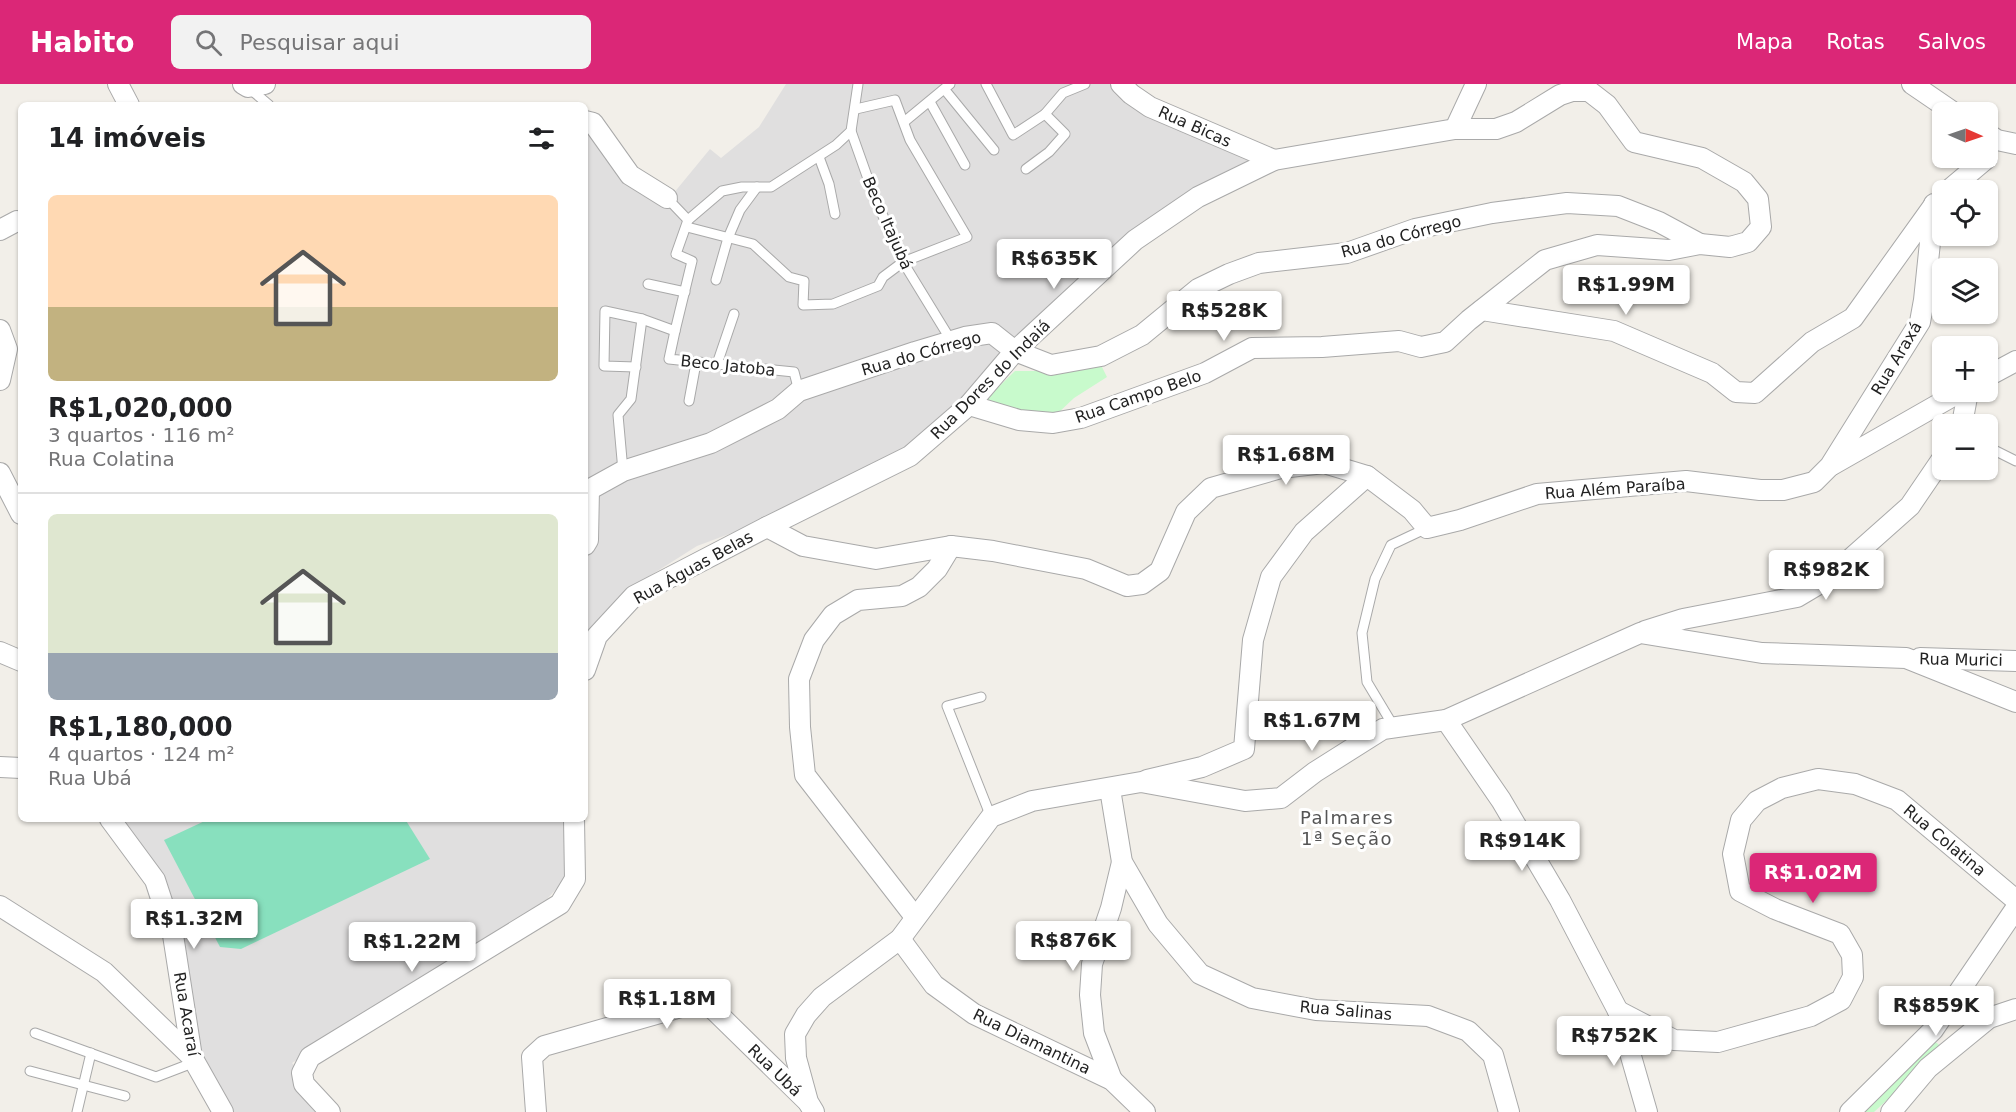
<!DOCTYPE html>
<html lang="pt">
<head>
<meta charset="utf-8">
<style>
  :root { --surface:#fff; --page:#f2f2f2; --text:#202124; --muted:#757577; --line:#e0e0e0; --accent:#db2777 }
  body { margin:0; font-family:"DejaVu Sans",sans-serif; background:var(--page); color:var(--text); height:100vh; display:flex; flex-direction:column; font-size:22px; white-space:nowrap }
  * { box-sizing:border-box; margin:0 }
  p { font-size:20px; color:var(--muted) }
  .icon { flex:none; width:33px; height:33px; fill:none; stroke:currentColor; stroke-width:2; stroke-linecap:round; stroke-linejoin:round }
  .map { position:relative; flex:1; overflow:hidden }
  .side { position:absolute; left:18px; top:18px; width:570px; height:720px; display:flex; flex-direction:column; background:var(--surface); border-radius:9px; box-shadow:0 2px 4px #0004 }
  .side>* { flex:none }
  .needle { width:39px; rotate:92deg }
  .fabs { position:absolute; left:1932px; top:18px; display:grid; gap:12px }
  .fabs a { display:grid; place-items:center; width:66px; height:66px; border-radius:9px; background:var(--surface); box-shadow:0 2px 4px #0004; font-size:30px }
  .price { position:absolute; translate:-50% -51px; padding:0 14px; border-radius:6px; background:#fff; color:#222; font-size:20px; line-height:39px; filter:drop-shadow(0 2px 3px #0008) }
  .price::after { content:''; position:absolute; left:50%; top:36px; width:18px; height:14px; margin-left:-9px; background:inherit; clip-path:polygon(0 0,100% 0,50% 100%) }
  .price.active { background:var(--accent); color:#fff }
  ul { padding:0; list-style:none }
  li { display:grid; align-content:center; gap:12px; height:318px; padding:0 30px }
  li+li { border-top:2px solid var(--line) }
  li span { display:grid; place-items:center; height:186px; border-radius:9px; color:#555 }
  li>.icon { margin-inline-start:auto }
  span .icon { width:108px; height:108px; fill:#fffc; stroke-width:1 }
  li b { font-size:26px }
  h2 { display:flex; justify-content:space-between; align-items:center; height:72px; padding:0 30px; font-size:26px }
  header { display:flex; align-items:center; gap:36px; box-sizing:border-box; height:84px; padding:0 30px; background:var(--accent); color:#fff }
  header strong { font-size:28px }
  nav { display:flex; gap:33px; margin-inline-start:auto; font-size:21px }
  .search { width:420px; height:54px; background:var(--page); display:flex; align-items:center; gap:15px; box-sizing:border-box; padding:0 21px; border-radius:9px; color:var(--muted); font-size:22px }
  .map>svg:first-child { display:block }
</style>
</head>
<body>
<header>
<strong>Habito</strong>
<div class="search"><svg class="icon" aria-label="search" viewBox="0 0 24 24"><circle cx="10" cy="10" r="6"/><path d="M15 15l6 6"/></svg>Pesquisar aqui</div>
<nav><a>Mapa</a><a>Rotas</a><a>Salvos</a></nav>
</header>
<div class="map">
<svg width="2016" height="1028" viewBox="0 0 2016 1028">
  <rect width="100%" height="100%" fill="#f2efe9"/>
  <g fill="#e0dfdf">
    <path d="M786,0H1136L1142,8L1273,66L1144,147L1018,271L865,399L697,462L621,510L585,570V40L628,82L673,110L710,65L721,74L759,43Z"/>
    <path d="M106,735H580L571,789L547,815L292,979L336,1028H226L196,978L145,787Z"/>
  </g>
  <g fill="#c8facc">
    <path d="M1100,279L1107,293L1074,314L1055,332L1023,330L983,318L1015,287H1077Z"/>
    <path d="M1933,956L1943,964L1874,1028H1858Z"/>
  </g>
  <path fill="#88e0be" d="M209,735H405L430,775L241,865L220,863L164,756Z"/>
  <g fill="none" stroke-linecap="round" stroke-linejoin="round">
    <g stroke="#a9a9a9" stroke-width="11">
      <g id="service">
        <path d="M986,0L1013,51L1045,30L1063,9L1085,0"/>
        <path d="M249,4L269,21"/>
        <path d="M945,6L994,66"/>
        <path d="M930,18L965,81"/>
        <path d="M904,38L950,0"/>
        <path d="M851,47L873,109L903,178L952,258"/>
        <path d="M819,73L829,100L835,130"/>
        <path d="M1026,85L1049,68L1065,50L1045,30"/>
        <path d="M667,114L688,136"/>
        <path d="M687,143L753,160L789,193L804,197L803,221L833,220L878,202L883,193L903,178L967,153L910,56L895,16L856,25"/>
        <path d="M716,196L728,154L740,126L757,103"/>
        <path d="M648,200L685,208"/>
        <path d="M675,247L669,275L794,288L799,307"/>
        <path d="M717,280L734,230"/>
        <path d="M636,283L604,282L605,227L642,235"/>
        <path d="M689,317L696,279"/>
        <path d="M1988,363L2016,377"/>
        <path d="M623,387L618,331L631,315L642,235L675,247L692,177L676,170L688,136L722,107L742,103H771L836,61L851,47L858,0"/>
        <path d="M981,613L947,622L991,733"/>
        <path d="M1394,643L1367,598L1362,549L1375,495L1391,461L1427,444"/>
        <path d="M35,949L156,993L195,978"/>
        <path d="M30,987L125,1012"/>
        <path d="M77,1028L91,969"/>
      </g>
    </g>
    <g stroke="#a9a9a9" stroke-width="22">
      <g id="minor">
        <path d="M118,0L129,21"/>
        <path d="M243,0L248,3L265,0"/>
        <path d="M1121,0L1131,10L1150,23L1274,76"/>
        <path d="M1912,0L1953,28"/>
        <path d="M585,37L593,39L630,91L667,114"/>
        <path d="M1988,50L1997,56L2016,60"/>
        <path d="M1949,106L1987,74"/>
        <path d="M0,146L17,137"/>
        <path d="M1482,226L1614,247L1712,289L1736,308L1755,309L1812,258L1853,234L1934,121"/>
        <path d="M0,246L7,265L0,296"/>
        <path d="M1988,292L2016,277"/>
        <path d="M969,321L1019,336L1053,339L1081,334L1205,289L1252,264L1322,263L1399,257L1421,263L1445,258L1469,236L1545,176L1597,161L1669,166L1700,160L1730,163L1748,158L1761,143L1758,115L1744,98L1702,74L1634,58L1607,21L1589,7H1572L1560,11L1516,38L1496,45H1455"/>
        <path d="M1962,340L1968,308"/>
        <path d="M1832,381L1960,308"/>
        <path d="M0,389L21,430"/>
        <path d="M585,408L623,387L711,359L778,325L799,307L915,268L965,253L992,249L1015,267L1051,281L1101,272L1142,251L1198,205L1229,190L1259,179L1347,169L1415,145L1492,129L1567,119L1618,122L1659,138L1700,160"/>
        <path d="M767,443L803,462L876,475L951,462L993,467L1086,485L1127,502L1142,500L1160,487L1186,428L1211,404L1281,384L1324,379L1367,392L1412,426L1427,444L1460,436L1537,410L1686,397L1760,406H1783L1814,398L1830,382L1920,238L1924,216L1934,120"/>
        <path d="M585,461L588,456L589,405"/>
        <path d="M1645,547L1683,535L1797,513L1829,494L1910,422L1942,375"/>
        <path d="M0,568L21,577"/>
        <path d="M1920,574L2016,577"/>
        <path d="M585,586L597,552L634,512L767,443L910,372L969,321L1015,267L1135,156L1198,113L1274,76L1455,45L1476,0"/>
        <path d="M1446,636L1501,716L1560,816L1618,927L1647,1028"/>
        <path d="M0,683L21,684"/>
        <path d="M1147,696L1202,683L1244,665L1253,556L1271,493L1304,448L1367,392"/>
        <path d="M1110,705L1122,778L1158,840L1200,890L1252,914L1316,926L1428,932L1468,947L1493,971L1509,1028"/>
        <path d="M110,735L155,796L173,851L192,973L223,1028"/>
        <path d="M0,822L104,888L192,973"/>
        <path d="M915,833L805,691L800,643L799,595L814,556L833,531L858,516L902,512L919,503L937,485L951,462"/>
        <path d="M900,855L934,901L974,930L1112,996L1145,1028"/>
        <path d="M1618,927L1674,956L1718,958L1811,932L1841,916L1853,893L1852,871L1840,850L1775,825L1740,807L1733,770L1741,736L1757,717L1782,704L1818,695L1855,700L1897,716L2016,816"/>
        <path d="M1112,996L1094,949L1090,911L1092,880L1111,824L1122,778"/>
        <path d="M330,1028L304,1000L302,989L310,973L560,820L575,795L574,735"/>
        <path d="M536,1028L532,973L544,962L695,919L710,922L806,1016"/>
        <path d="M814,1028L808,1018L796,974L795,950L806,931L822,913L900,855L991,733L1032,717L1141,698L1245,717L1281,714L1315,688L1383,645L1446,636L1640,549L1762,569L1906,574L2016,618"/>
        <path d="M1850,1028L1933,946L2016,824"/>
        <path d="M1891,1028L1928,984L1989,934L2016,925"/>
      </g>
    </g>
    <use href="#service" stroke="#fff" stroke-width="9"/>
    <use href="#minor" stroke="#fff" stroke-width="20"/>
  </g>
  <g text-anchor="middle" stroke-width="6" stroke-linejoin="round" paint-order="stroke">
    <g font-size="16" fill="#222" stroke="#fff">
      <text transform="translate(1195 42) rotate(24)" y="6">Rua Bicas</text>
      <text transform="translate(888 139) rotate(66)" y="6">Beco Itajubá</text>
      <text transform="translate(1401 152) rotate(-15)" y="6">Rua do Córrego</text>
      <text transform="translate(921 269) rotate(-16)" y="6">Rua do Córrego</text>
      <text transform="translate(1896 274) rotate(-59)" y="6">Rua Araxá</text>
      <text transform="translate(728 281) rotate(6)" y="6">Beco Jatoba</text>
      <text transform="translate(990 295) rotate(-45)" y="6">Rua Dores do Indaiá</text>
      <text transform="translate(1138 312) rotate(-19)" y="6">Rua Campo Belo</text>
      <text transform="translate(1615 404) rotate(-4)" y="6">Rua Além Paraíba</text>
      <text transform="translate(693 483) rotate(-29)" y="6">Rua Águas Belas</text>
      <text transform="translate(1961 575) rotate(1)" y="6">Rua Murici</text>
      <text transform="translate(1945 756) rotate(40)" y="6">Rua Colatina</text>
      <text transform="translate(1346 926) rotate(5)" y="6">Rua Salinas</text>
      <text transform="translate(187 930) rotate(80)" y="6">Rua Acaraí</text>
      <text transform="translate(1032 957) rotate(26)" y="6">Rua Diamantina</text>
      <text transform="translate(775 986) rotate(44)" y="6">Rua Ubá</text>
    </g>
    <g font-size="18" letter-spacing="1.5" fill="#555" stroke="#fff">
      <text x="1347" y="740">Palmares<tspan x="1347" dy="21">1ª Seção</tspan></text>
    </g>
  </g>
</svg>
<div class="fabs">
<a><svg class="needle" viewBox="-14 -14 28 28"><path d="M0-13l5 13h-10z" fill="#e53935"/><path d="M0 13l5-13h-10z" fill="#757577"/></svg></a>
<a><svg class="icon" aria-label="locate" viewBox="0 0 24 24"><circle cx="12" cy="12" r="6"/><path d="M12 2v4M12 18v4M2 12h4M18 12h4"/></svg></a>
<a><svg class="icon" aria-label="layers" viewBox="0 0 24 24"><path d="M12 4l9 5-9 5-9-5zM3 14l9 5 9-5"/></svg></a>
<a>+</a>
<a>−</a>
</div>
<b class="price" style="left:1054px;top:206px">R$635K</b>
<b class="price" style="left:1626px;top:232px">R$1.99M</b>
<b class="price" style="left:1224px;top:258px">R$528K</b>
<b class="price" style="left:1286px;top:402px">R$1.68M</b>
<b class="price" style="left:1826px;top:517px">R$982K</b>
<b class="price" style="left:1312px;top:668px">R$1.67M</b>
<b class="price" style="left:1522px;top:788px">R$914K</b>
<b class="price active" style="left:1813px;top:820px">R$1.02M</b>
<b class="price" style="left:194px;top:866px">R$1.32M</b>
<b class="price" style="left:1073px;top:888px">R$876K</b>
<b class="price" style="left:412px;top:889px">R$1.22M</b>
<b class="price" style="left:667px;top:946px">R$1.18M</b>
<b class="price" style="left:1936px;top:953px">R$859K</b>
<b class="price" style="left:1614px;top:983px">R$752K</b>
<section class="side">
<h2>14 imóveis<svg class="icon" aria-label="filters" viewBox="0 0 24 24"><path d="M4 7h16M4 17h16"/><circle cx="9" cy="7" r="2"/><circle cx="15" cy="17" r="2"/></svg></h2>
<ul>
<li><span style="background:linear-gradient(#ffd9b3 60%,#c2b280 0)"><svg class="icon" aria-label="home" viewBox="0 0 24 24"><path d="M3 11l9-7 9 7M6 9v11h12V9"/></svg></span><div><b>R$1,020,000</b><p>3 quartos · 116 m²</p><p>Rua Colatina</p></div></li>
<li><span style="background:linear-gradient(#dfe7d0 75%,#9aa5b1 0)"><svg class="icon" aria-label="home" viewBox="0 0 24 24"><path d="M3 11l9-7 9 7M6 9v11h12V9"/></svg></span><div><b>R$1,180,000</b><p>4 quartos · 124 m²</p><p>Rua Ubá</p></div></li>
</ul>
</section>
</div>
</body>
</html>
